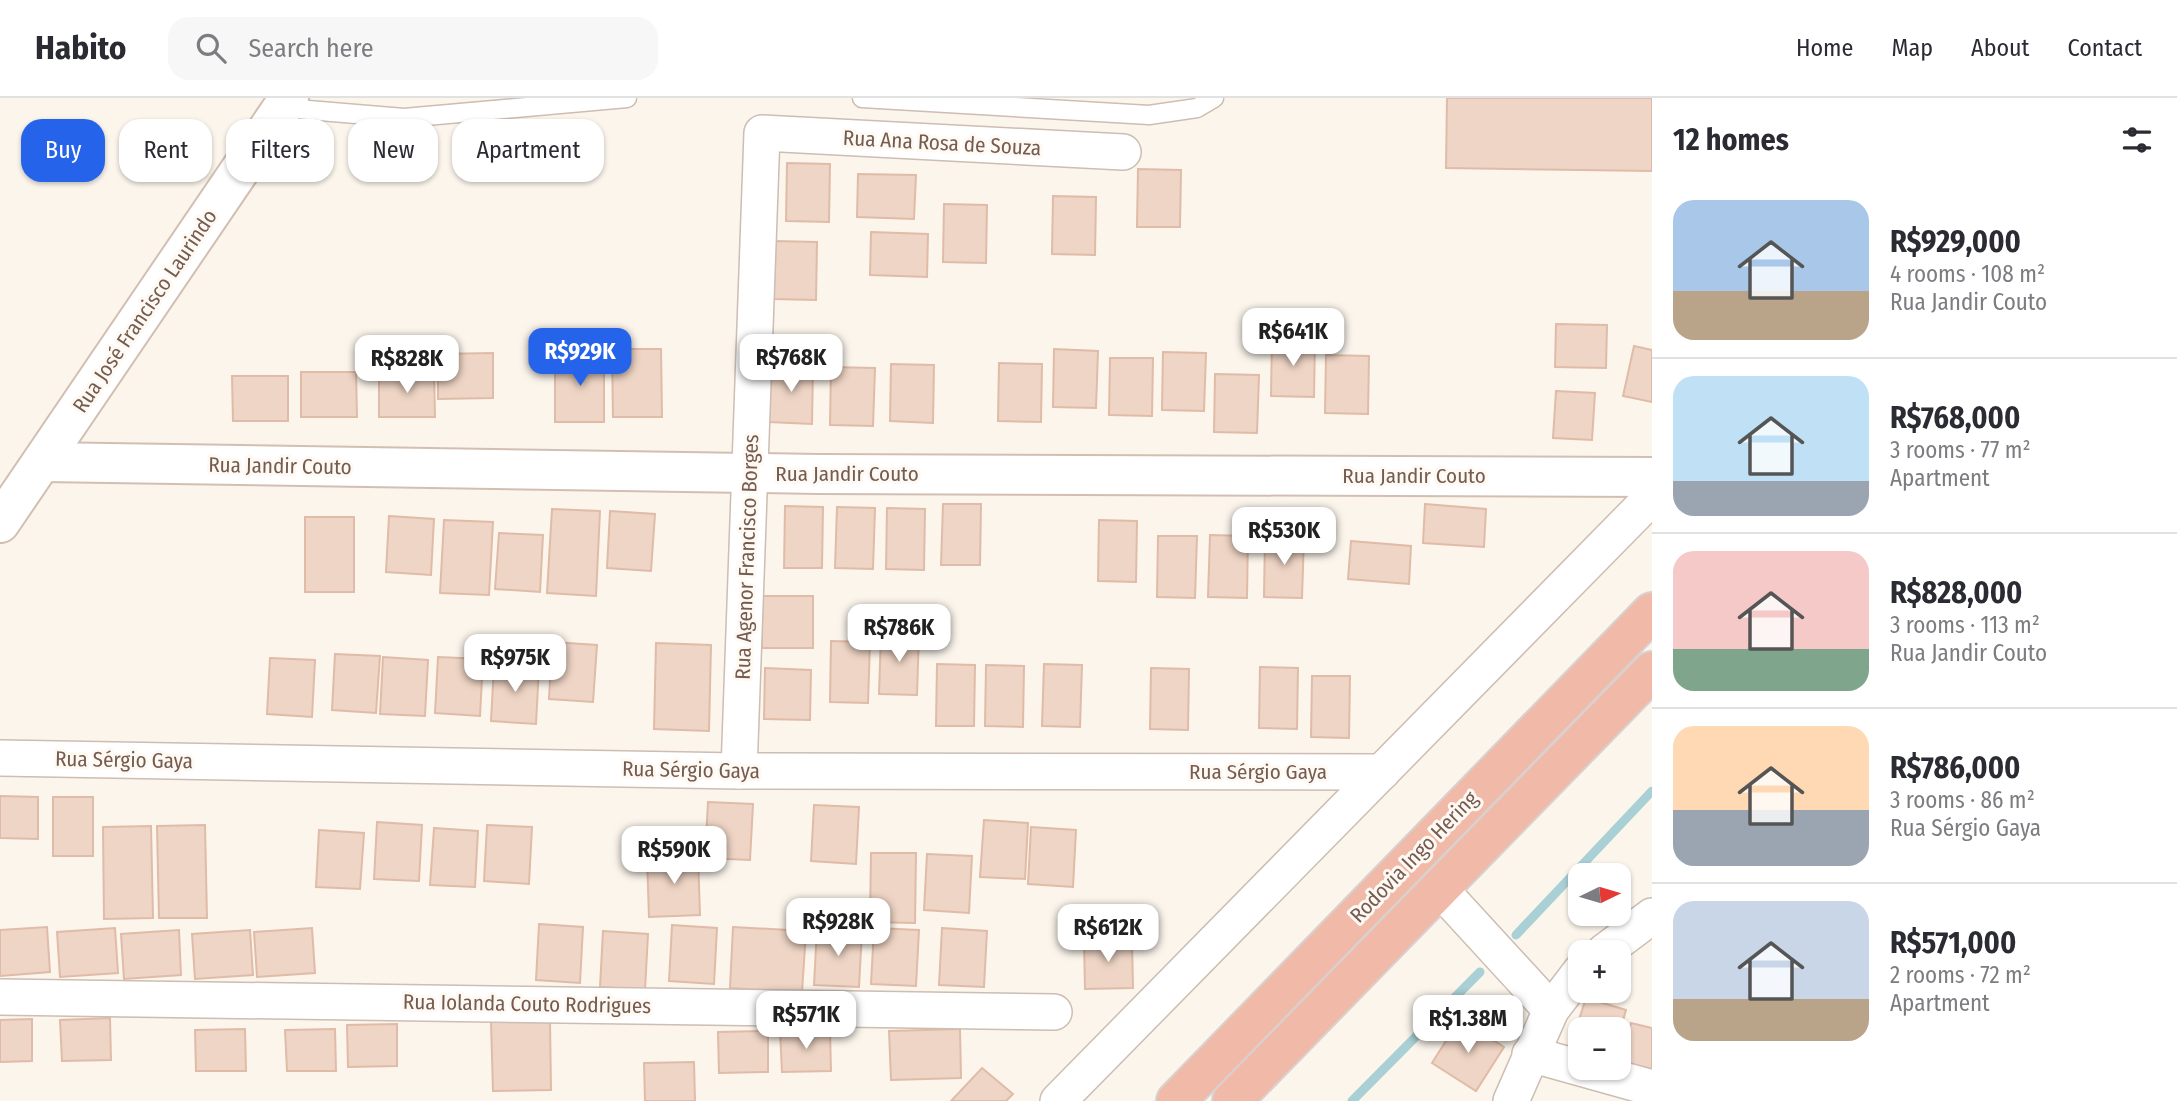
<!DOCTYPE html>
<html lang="en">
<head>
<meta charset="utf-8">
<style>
  :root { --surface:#fff; --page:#f7f7f7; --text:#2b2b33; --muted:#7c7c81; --line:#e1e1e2; --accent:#2563eb }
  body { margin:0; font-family:"Fira Sans Condensed",sans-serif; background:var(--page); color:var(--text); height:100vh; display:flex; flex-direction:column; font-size:26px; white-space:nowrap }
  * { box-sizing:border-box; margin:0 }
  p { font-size:23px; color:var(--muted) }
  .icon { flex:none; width:38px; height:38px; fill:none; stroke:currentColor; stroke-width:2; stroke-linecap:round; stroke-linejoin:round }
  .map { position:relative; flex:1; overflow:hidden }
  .sheet { display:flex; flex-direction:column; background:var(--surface); width:525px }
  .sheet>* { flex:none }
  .top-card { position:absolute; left:21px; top:21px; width:665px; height:63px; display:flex; gap:14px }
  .needle { width:46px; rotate:85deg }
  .fabs { position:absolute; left:1568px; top:765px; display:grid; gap:14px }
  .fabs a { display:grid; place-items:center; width:63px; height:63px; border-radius:14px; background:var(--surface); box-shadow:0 2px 5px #0004; font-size:35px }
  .price { position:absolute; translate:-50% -60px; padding:0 16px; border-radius:14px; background:#fff; color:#222; font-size:23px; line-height:46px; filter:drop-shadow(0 2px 4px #0008) }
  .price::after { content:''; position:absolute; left:50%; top:42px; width:21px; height:16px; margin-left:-10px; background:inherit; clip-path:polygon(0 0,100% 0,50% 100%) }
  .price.selected { background:var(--accent); color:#fff }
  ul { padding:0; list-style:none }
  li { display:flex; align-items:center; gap:21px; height:175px; padding:0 21px }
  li+li { border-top:2px solid var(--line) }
  li span { display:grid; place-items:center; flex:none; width:196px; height:140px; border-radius:21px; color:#555 }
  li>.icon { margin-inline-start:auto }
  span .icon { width:84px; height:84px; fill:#fffc; stroke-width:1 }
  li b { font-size:30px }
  h2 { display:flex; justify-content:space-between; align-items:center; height:84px; padding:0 21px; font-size:30px }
  .chip { padding:0 24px; border-radius:21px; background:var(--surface); box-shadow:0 2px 5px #0004; font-size:24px; line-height:63px }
  .chip.selected { background:var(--accent); color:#fff }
  header { display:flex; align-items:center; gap:42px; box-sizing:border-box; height:98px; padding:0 35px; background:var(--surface); border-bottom:2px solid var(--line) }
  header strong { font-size:33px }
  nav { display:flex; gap:38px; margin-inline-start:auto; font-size:24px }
  .search { width:490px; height:63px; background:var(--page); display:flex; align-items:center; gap:18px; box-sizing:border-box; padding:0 24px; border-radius:21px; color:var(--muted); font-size:26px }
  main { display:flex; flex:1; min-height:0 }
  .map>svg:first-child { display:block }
</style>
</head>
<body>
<header>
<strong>Habito</strong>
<div class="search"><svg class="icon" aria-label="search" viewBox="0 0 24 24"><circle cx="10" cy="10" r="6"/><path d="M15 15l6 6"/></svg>Search here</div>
<nav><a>Home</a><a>Map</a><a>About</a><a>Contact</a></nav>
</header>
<main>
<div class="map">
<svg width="1652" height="1003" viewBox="0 0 1652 1003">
  <rect width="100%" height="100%" fill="#fbf5ec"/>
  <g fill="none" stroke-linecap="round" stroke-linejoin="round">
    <g stroke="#a8d0d5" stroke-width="9">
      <path d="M1516,837L1652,693"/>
      <path d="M1352,1003L1480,874"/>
    </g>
  </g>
  <g fill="#efd5c5" stroke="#e0bba7" stroke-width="2">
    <path d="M1447,0H1652V73L1446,70Z"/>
    <path d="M787,65L830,66L829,124L786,123Z"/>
    <path d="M1138,71L1181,72L1180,129H1137Z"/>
    <path d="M858,76L916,77L914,121L857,119Z"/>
    <path d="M1053,98L1096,99L1095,157L1052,156Z"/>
    <path d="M944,106L987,107L986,165L943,164Z"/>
    <path d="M871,134L928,136L927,179L870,177Z"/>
    <path d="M774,143L817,144L816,202L773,201Z"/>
    <path d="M1556,226L1607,227L1606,270L1555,269Z"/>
    <path d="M1272,240L1315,241L1314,299L1271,298Z"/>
    <path d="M1634,248L1652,252V304L1623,298Z"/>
    <path d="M612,251H661L662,319H613Z"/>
    <path d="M1054,251L1098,253L1096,310L1053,309Z"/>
    <path d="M1163,254L1206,255L1204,313L1162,312Z"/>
    <path d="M493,255V300L438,301V256Z"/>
    <path d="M604,255V324H555V256Z"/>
    <path d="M1326,257L1369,258L1368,316L1325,315Z"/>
    <path d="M1110,260H1153L1152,318L1109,317Z"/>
    <path d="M999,265L1042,266L1041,324L998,323Z"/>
    <path d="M891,266L934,267L933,325L890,323Z"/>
    <path d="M770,267L813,268L812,326L769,324Z"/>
    <path d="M831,269L875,270L873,328L830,327Z"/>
    <path d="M301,274H356L357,319H301Z"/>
    <path d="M379,275H434L435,319H379Z"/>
    <path d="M1215,276L1259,277L1257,335L1214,334Z"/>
    <path d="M232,278H288V323H233Z"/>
    <path d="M1556,293L1595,295L1592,342L1553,340Z"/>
    <path d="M943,406H981L980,467H941Z"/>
    <path d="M1425,406L1486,411L1484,449L1423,445Z"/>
    <path d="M785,408L823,409L822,470H784Z"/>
    <path d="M837,409L875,410L873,471L835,470Z"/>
    <path d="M887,410L925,411L924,472L886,471Z"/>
    <path d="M552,411L600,413L596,498L547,495Z"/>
    <path d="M610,413L655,416L651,473L607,470Z"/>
    <path d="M389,418L434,421L431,477L386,474Z"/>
    <rect x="305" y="419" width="49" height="75"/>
    <path d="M444,422L493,424L489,497L440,495Z"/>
    <path d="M1099,422L1137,423L1136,484L1098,483Z"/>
    <path d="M499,435L543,437L540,494L495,491Z"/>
    <path d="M1210,437L1248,438L1247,500L1208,499Z"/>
    <path d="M1265,437L1304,439L1302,500L1264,499Z"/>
    <path d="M1158,438H1197L1195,500L1157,499Z"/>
    <path d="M1351,443L1411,448L1409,486L1348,481Z"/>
    <rect x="762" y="498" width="51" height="52"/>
    <path d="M881,535L919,536L917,597L879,596Z"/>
    <path d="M831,543L870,544L868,605L830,604Z"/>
    <path d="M552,544L597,547L593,604L549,601Z"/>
    <path d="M656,545L711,547L709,633L654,631Z"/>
    <path d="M335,556L380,558L376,615L332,612Z"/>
    <path d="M383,559L428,562L425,618L380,616Z"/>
    <path d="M438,559L483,561L480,618L435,615Z"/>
    <path d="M270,560L315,562L312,619L267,616Z"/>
    <path d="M937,566L975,567L974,628H936Z"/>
    <path d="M1044,566L1082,567L1080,629L1042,628Z"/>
    <path d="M494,567L539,569L536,626L491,623Z"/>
    <path d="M986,567L1024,568L1023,629L985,628Z"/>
    <path d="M1260,569L1298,570L1297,631L1259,630Z"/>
    <path d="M765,570L811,572L810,622L764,621Z"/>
    <path d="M1151,570L1189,571L1188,632L1150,631Z"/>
    <path d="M1312,578H1350L1349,640L1311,639Z"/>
    <path d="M0,698L38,699V741L0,740Z"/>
    <rect x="53" y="699" width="40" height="59"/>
    <path d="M708,704L753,706L750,762L705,760Z"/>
    <path d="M814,707L859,709L856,766L811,763Z"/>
    <path d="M984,722L1028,725L1025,781L980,779Z"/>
    <path d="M377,724L422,727L419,783L374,781Z"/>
    <path d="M205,727L207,820H159L157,728Z"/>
    <path d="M487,727L532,729L529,786L484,783Z"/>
    <path d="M151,728L153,820L104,821L103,729Z"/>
    <path d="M1031,729L1076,732L1073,789L1028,786Z"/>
    <path d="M434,730L478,733L475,789L430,787Z"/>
    <path d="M319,732L364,735L360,791L316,789Z"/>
    <path d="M871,755H916L915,825L870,824Z"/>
    <path d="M927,756L972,758L969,815L924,812Z"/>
    <path d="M698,758L700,817L649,819L647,760Z"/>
    <path d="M539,826L583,829L580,885L536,882Z"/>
    <path d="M672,827L717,830L714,886L669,883Z"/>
    <path d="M47,829L50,874L0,878V832Z"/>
    <path d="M733,829L806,833L802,894L730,890Z"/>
    <path d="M115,830L118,875L60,879L57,834Z"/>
    <path d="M312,830L315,875L257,879L254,834Z"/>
    <path d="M817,830L862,833L859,889L814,887Z"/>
    <path d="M874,830L919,832L916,888L871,886Z"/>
    <path d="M942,830L987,833L984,889L939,887Z"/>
    <path d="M179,832L181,877L124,881L121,836Z"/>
    <path d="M250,832L253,877L195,881L192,836Z"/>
    <path d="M603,833L648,836L645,892L600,889Z"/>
    <path d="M1084,842H1132L1133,890L1085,891Z"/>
    <path d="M1586,900L1626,912L1619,937V931H1580V952L1570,949Z"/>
    <path d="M110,920L111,962L62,963L60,922Z"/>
    <path d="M32,921V963L0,964V922Z"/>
    <path d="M1460,921L1504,949L1476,993L1432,965Z"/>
    <path d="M550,923L551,992L493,993L491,924Z"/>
    <path d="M1631,925L1652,930V971L1622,964Z"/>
    <path d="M397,926V968L348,969L347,927Z"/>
    <path d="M245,931L246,973H196L195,932Z"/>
    <path d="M335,931L336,973H287L285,932Z"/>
    <path d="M960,931L961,980L891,982L889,933Z"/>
    <path d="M830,932L831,973L782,974L780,933Z"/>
    <path d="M768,933V974L719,975L718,934Z"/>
    <path d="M694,964L695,1003H645L644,965Z"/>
    <path d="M982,970L1013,996L1006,1003H951Z"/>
  </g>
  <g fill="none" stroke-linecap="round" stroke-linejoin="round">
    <g stroke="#cdbdb2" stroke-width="21">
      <g id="lane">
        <path d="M862,0L1149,17L1197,10L1214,0"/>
        <path d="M284,10L404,20L627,0"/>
      </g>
    </g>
    <g stroke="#cdbdb2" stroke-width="38">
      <g id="street">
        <path d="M0,660L739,673L1382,674"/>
        <path d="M739,673L762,35L1123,54"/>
        <path d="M1439,790L1551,912"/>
        <path d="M1604,854L1652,818"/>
        <path d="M0,899L1054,914"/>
        <path d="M1530,956L1652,990"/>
        <path d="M1058,1003L1652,399"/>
        <path d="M1511,1003L1551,912L1580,874"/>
      </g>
    </g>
    <g stroke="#d2bfb2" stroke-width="42">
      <g id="secondary">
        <path d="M43,364L819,376L1652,379"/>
        <path d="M0,425L289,0"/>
      </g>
    </g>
    <g stroke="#d8d1ce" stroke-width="42">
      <g id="highway">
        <path d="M1176,1003L1652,514"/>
        <path d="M1232,1003L1652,573"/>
      </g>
    </g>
    <use href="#lane" stroke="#fff" stroke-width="18"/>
    <use href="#street" stroke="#fff" stroke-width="35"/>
    <use href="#secondary" stroke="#fff" stroke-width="38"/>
    <use href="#highway" stroke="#f0b9a8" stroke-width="38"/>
  </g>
  <g text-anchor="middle" stroke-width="6" stroke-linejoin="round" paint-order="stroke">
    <g font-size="21" fill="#755c50" stroke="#fef9f2">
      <text transform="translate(942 45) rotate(3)" y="7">Rua Ana Rosa de Souza</text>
      <text transform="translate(145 213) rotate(-56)" y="7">Rua José Francisco Laurindo</text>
      <text transform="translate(280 368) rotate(1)" y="7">Rua Jandir Couto</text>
      <text x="847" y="383">Rua Jandir Couto</text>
      <text x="1414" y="385">Rua Jandir Couto</text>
      <text transform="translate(747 459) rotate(-88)" y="7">Rua Agenor Francisco Borges</text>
      <text transform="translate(124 662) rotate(1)" y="7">Rua Sérgio Gaya</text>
      <text transform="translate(691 672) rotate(1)" y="7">Rua Sérgio Gaya</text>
      <text x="1258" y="681">Rua Sérgio Gaya</text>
      <text transform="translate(1414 759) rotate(-46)" y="7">Rodovia Ingo Hering</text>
      <text transform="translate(527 906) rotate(1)" y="7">Rua Iolanda Couto Rodrigues</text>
    </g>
  </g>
</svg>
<div class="fabs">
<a><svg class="needle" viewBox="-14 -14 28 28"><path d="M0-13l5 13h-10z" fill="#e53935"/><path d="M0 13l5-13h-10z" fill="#7c7c81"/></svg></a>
<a>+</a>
<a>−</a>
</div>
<b class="price" style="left:1293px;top:270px">R$641K</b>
<b class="price selected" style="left:580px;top:290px">R$929K</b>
<b class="price" style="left:791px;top:296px">R$768K</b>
<b class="price" style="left:407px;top:297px">R$828K</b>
<b class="price" style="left:1284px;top:469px">R$530K</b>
<b class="price" style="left:899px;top:566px">R$786K</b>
<b class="price" style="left:515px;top:596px">R$975K</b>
<b class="price" style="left:674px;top:788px">R$590K</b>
<b class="price" style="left:838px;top:860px">R$928K</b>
<b class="price" style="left:1108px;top:866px">R$612K</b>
<b class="price" style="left:806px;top:953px">R$571K</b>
<b class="price" style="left:1468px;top:957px">R$1.38M</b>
<div class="top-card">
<a class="chip selected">Buy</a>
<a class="chip">Rent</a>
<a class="chip">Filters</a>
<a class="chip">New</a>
<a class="chip">Apartment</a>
</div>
</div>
<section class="sheet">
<h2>12 homes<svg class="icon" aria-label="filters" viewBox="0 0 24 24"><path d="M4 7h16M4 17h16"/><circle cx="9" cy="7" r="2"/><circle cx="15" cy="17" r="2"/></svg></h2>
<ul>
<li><span style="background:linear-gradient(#a9c7e8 65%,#b9a48a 0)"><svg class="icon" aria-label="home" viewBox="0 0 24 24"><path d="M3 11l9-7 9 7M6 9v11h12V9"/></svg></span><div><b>R$929,000</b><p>4 rooms · 108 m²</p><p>Rua Jandir Couto</p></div></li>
<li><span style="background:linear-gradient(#bfe0f5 75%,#9aa5b1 0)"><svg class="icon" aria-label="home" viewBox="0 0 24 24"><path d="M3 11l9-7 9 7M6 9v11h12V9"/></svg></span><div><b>R$768,000</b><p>3 rooms · 77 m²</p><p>Apartment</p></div></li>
<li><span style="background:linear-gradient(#f6c9c9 70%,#7fa58c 0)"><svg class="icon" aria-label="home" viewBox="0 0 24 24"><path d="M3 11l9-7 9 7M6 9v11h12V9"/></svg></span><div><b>R$828,000</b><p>3 rooms · 113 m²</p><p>Rua Jandir Couto</p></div></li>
<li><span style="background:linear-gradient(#ffd9b3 60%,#9aa5b1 0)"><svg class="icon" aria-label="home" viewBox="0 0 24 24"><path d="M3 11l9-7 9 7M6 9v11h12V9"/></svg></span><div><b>R$786,000</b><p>3 rooms · 86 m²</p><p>Rua Sérgio Gaya</p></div></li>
<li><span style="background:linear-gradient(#c9d6e8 70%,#b9a48a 0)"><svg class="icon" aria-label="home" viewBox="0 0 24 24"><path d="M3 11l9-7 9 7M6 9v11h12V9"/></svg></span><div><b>R$571,000</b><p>2 rooms · 72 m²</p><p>Apartment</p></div></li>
</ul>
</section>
</main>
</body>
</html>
